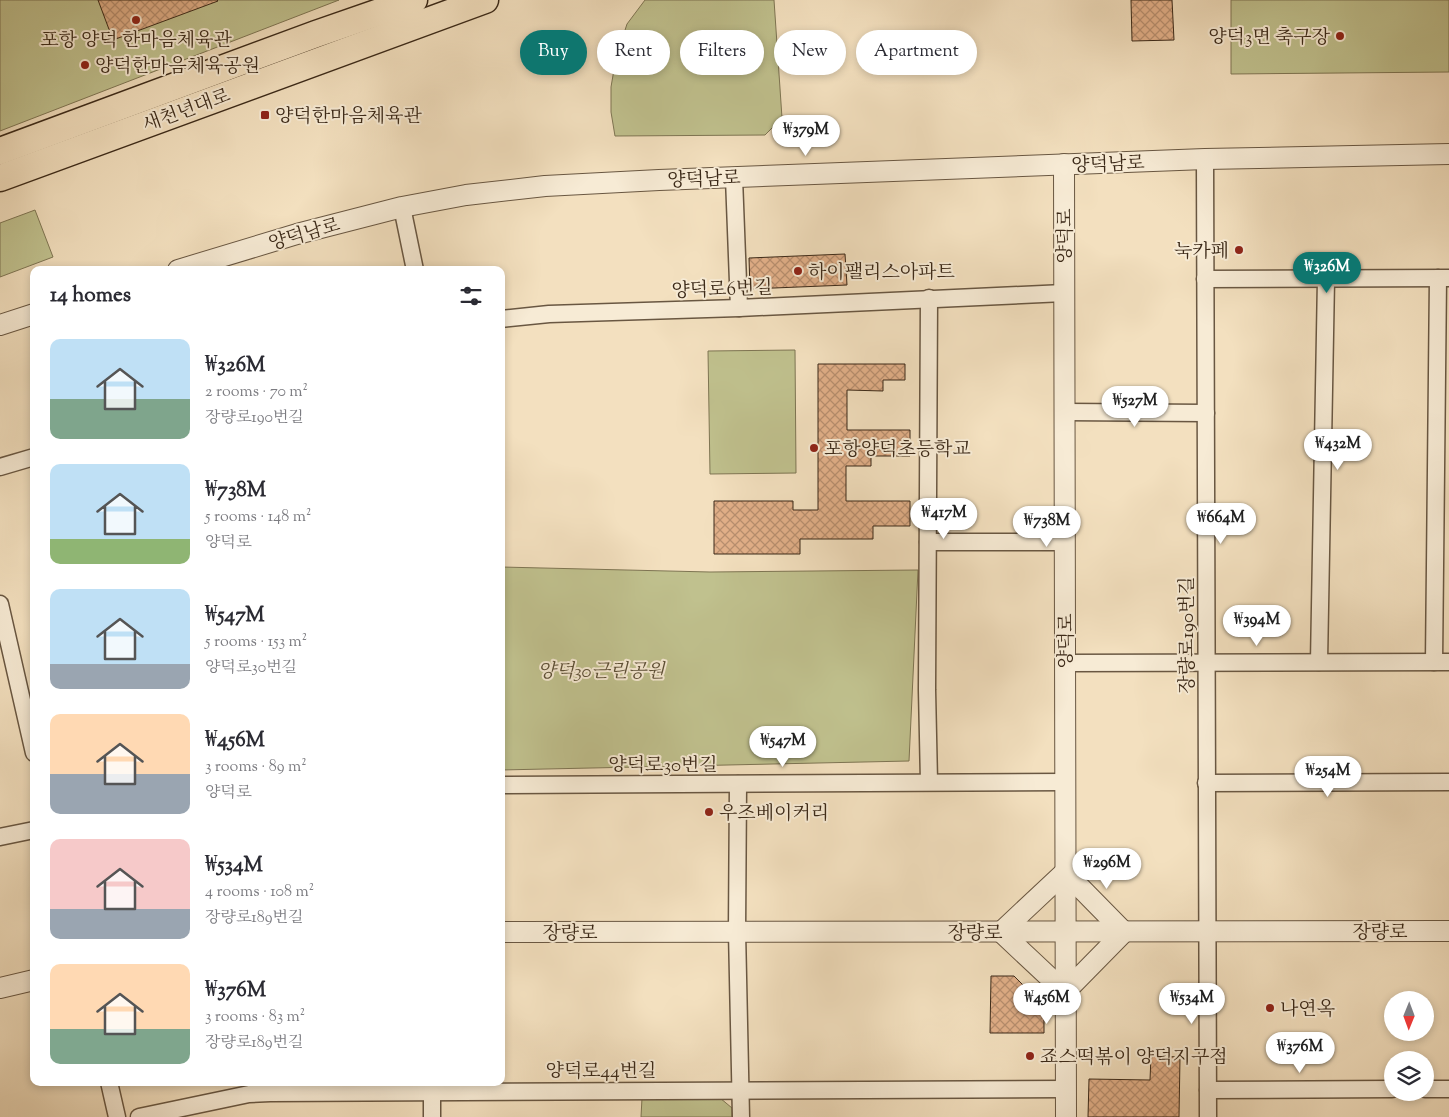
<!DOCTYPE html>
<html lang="en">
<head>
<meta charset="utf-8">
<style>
  :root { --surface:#fff; --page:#f7f7f7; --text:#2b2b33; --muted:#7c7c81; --accent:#0f766e }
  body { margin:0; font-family:"Sorts Mill Goudy","Noto Serif KR",serif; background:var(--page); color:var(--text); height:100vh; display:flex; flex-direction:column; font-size:19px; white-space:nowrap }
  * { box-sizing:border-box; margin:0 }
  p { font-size:16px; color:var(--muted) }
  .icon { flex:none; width:28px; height:28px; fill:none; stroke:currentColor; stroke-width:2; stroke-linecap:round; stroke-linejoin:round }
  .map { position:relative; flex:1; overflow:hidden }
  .panel { position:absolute; left:30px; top:266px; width:475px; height:820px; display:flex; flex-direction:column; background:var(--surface); border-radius:10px; box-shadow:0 2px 8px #0003 }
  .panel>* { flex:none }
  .hud { position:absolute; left:520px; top:30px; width:475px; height:45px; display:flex; gap:10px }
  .needle { width:32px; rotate:181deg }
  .controls { position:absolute; left:1384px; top:991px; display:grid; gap:10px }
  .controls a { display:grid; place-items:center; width:50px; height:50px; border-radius:50%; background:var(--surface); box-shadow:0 2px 8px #0003; font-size:25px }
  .price { position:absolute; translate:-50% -42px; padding:0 11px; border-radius:18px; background:#fff; color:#222; font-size:16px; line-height:32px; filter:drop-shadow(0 1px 2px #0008) }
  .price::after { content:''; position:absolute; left:50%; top:30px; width:15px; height:11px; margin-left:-8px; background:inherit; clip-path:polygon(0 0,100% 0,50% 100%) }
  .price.selected { background:var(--accent); color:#fff }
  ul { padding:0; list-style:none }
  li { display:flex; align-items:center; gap:15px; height:125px; padding:0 20px }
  li span { display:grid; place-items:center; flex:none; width:140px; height:100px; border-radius:10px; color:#555 }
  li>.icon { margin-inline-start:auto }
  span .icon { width:60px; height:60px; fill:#fffc; stroke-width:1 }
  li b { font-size:21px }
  h2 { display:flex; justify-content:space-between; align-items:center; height:60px; padding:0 20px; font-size:21px }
  .tag { padding:0 18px; border-radius:22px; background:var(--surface); box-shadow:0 2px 8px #0003; font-size:18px; line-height:45px }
  .tag.selected { background:var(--accent); color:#fff }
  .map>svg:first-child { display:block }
</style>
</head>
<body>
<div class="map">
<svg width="1449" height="1117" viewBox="0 0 1449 1117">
  <defs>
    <pattern id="building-cross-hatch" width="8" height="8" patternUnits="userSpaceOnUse" patternTransform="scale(1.25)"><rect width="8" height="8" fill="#e2b089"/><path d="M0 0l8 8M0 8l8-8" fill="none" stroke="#b88f6f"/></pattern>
  </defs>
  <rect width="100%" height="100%" fill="#f3e0bf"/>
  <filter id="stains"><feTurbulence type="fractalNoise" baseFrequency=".004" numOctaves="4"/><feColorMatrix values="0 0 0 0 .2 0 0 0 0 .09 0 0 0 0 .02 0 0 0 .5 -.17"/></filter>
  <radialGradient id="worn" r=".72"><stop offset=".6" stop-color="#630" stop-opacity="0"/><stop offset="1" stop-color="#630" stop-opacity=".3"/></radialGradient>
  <g fill="#c0c18e" stroke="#7e7553">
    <path d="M0,0H339L0,131Z"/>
    <path d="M645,0H774L782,118L765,135L615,136L611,112V87L616,58L627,24Z"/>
    <path d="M1231,0H1449V72L1231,74Z"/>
    <path d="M35,210L53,257L0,277V223Z"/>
    <path d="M795,350L796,473L710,474L708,351Z"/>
    <path d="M501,567L710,572L918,570L909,761L501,770Z"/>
    <path d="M642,1098H720L732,1108V1117H641Z"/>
  </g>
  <g fill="url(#building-cross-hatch)" stroke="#3b2918">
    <path d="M98,0H217L218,1L113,40Z"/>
    <path d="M1131,0H1172L1174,40L1132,41Z"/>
    <path d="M845,254L847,285L750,289L749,258Z"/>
    <path d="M818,364H905V380H883V391L847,390V430H910V456H871V466H846V501H910V526H873V539H800V554H714V501H793V510H818Z"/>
    <path d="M991,976H1014L1044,1006V1033H990Z"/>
    <path d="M1151,1056L1180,1057L1179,1117H1088L1089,1079L1150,1080Z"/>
  </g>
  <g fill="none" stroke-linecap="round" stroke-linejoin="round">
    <g stroke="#695742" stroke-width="19">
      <g id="minor">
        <path d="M1205,159L1208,1117"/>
        <path d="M734,178L739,308"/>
        <path d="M402,207L415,270"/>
        <path d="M1205,279L1448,278"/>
        <path d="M501,319L549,314L739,308L1064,293"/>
        <path d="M1064,412L1206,413"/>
        <path d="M0,467L34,457"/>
        <path d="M928,542H1065"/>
        <path d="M0,604L34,753"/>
        <path d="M1319,662L1326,279"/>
        <path d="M1434,662L1438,278"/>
        <path d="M1065,663L1449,662"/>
        <path d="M929,782L927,690L929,298"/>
        <path d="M1206,783L1449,782"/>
        <path d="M738,784L737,931L741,1117"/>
        <path d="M501,785L1065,782"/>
        <path d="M0,837L34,830"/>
        <path d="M109,1082L117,1117"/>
        <path d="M1425,1089H1449"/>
        <path d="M1208,1090L1392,1089"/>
        <path d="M139,1117L249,1094L270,1093L1065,1089"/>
        <path d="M432,1117V1082"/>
      </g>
    </g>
    <g stroke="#695742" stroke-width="22">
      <g id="tertiary">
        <path d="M1064,164L1066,1117"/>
        <path d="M178,270L297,234L402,207L466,195L545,186L659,180L1205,159L1449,154"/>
        <path d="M0,325L34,314"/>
        <path d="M1065,872L1124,932L1065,992L1001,932Z"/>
        <path d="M501,932L1449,931"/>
        <path d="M0,988L34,980"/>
      </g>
    </g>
    <g stroke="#3b2918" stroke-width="29">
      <g id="primary">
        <path d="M0,151L316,34L414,0"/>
        <path d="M0,178L485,0"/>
      </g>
    </g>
    <use href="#minor" stroke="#f7ebd5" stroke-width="16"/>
    <use href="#tertiary" stroke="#f7ebd5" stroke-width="20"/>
    <use href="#primary" stroke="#f3e0bf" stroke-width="26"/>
  </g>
  <g fill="#8f2418" stroke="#f7ebd5" stroke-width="2">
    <circle cx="136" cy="20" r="5"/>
    <circle cx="1340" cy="36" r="5"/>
    <circle cx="85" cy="65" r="5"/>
    <rect x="260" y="110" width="10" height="10" rx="2.5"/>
    <circle cx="1239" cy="250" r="5"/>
    <circle cx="798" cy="271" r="5"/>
    <circle cx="814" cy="448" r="5"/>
    <circle cx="709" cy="812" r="5"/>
    <circle cx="1270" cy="1008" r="5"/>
    <circle cx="1030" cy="1056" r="5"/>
  </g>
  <g text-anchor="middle" stroke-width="4" stroke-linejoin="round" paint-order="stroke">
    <g font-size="19" fill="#3b2918" stroke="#f7ebd5" text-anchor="start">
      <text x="1330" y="43" text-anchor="end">양덕3면 축구장</text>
      <text x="136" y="46" text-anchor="middle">포항 양덕 한마음체육관</text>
      <text x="95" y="72">양덕한마음체육공원</text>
      <text x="275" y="122">양덕한마음체육관</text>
      <text x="1229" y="257" text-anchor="end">눅카페</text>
      <text x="808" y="278">하이팰리스아파트</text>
      <text x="824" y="455">포항양덕초등학교</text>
      <text x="719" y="819">우즈베이커리</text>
      <text x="1280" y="1015">나연옥</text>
      <text x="1040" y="1063">죠스떡볶이 양덕지구점</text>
    </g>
    <g font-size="19" fill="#3b2918" stroke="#f7ebd5">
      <text transform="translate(186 109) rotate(-20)" y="7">새천년대로</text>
      <text transform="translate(1108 163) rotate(-2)" y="7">양덕남로</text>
      <text transform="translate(704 178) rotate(-2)" y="7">양덕남로</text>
      <text transform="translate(304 233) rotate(-16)" y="7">양덕남로</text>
      <text transform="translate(1064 236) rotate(-90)" y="7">양덕로</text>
      <text transform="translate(722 288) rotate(-2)" y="7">양덕로6번길</text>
      <text transform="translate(1186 635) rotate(-90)" y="7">장량로190번길</text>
      <text transform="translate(1065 641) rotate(-90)" y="7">양덕로</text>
      <text x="663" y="771">양덕로30번길</text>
      <text x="1380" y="938">장량로</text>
      <text x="570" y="939">장량로</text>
      <text x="975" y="939">장량로</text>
      <text x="601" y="1077">양덕로44번길</text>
    </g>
    <g font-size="19" font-style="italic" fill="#5c4f36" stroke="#f7ebd5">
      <text x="601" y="677">양덕30근린공원</text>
    </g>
  </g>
  <rect width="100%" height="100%" filter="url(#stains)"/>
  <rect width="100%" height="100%" fill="url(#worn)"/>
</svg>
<div class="controls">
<a><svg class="needle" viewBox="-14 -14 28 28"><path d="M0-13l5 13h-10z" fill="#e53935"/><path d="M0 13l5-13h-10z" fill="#7c7c81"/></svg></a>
<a><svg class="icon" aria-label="layers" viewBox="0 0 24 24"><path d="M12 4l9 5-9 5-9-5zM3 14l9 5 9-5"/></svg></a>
</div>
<b class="price" style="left:806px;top:157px">₩379M</b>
<b class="price selected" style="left:1327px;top:294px">₩326M</b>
<b class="price" style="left:1135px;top:428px">₩527M</b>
<b class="price" style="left:1338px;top:471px">₩432M</b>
<b class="price" style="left:944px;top:540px">₩417M</b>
<b class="price" style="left:1221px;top:545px">₩664M</b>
<b class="price" style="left:1047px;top:548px">₩738M</b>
<b class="price" style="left:1257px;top:647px">₩394M</b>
<b class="price" style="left:783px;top:768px">₩547M</b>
<b class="price" style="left:1328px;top:798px">₩254M</b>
<b class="price" style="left:1107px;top:890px">₩296M</b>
<b class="price" style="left:1047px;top:1025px">₩456M</b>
<b class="price" style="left:1192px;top:1025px">₩534M</b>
<b class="price" style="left:1300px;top:1074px">₩376M</b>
<div class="hud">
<a class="tag selected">Buy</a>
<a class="tag">Rent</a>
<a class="tag">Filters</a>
<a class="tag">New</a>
<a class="tag">Apartment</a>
</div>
<section class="panel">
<h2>14 homes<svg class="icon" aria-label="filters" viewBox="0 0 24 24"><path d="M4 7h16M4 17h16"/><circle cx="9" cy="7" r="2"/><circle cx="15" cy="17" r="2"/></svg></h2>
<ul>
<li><span style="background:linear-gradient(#bfe0f5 60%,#7fa58c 0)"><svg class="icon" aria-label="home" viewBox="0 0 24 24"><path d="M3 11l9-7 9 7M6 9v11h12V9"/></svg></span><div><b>₩326M</b><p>2 rooms · 70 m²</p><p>장량로190번길</p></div></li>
<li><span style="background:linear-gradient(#bfe0f5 75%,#8fb573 0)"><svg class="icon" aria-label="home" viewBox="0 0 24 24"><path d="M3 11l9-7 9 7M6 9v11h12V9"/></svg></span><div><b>₩738M</b><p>5 rooms · 148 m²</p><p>양덕로</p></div></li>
<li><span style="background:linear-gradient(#bfe0f5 75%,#9aa5b1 0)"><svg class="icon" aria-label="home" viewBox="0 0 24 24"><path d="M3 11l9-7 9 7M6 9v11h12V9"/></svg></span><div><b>₩547M</b><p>5 rooms · 153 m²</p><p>양덕로30번길</p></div></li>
<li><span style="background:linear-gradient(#ffd9b3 60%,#9aa5b1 0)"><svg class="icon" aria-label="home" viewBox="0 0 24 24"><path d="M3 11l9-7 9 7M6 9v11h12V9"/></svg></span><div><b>₩456M</b><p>3 rooms · 89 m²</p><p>양덕로</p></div></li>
<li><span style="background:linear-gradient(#f6c9c9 70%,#9aa5b1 0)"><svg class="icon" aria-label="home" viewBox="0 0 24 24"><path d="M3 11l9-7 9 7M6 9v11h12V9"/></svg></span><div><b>₩534M</b><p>4 rooms · 108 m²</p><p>장량로189번길</p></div></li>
<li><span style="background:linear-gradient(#ffd9b3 65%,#7fa58c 0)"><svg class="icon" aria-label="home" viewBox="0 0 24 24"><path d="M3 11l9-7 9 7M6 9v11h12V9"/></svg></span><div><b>₩376M</b><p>3 rooms · 83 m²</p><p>장량로189번길</p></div></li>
</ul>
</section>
</div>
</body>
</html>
